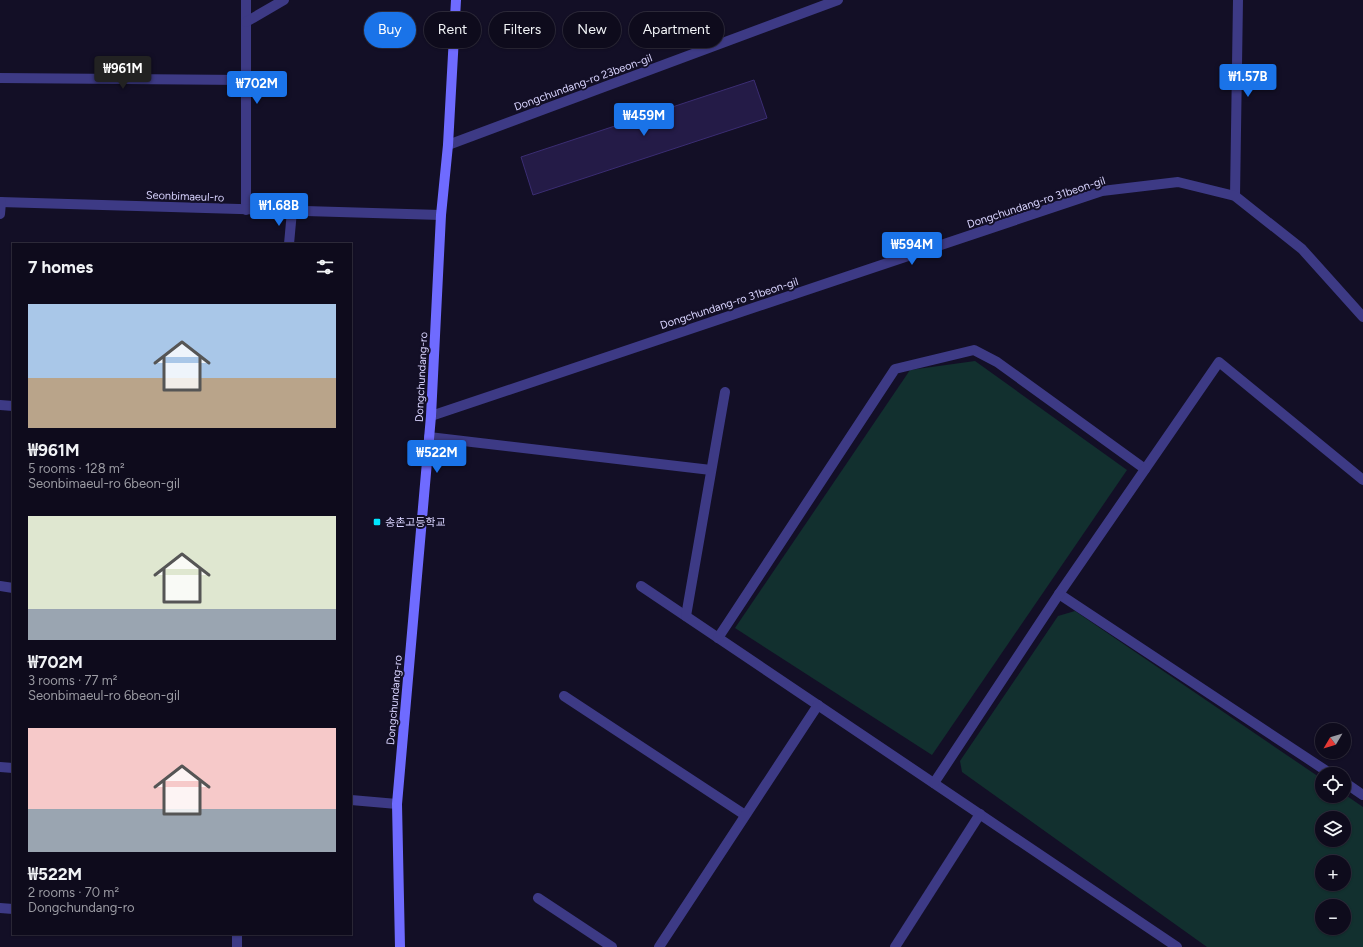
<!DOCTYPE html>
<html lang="en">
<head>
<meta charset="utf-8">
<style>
  :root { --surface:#0e0b1c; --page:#1c1929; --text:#f1f3f6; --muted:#9b9ba3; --line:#2e2b3b; --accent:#1a73e8 }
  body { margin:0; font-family:Figtree,"Noto Sans KR",sans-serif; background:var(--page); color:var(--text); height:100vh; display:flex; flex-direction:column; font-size:15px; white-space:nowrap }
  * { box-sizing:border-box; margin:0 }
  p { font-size:13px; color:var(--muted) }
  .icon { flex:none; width:22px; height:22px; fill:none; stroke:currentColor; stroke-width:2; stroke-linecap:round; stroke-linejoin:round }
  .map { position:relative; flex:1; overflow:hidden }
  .side { position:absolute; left:12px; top:243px; width:340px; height:692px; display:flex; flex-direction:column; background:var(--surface); border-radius:0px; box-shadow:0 1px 3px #0004,0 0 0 1px var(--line) }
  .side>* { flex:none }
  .banner { position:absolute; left:364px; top:12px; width:380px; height:36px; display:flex; gap:8px }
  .needle { width:26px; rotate:232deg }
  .fabs { position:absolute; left:1315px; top:723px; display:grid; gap:8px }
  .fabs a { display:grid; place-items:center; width:36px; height:36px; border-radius:50%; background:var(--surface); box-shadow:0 1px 3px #0004,0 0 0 1px var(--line); font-size:20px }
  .price { position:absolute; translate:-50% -34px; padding:0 9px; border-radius:4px; background:var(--accent); color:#fff; font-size:13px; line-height:26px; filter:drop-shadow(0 1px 2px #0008) }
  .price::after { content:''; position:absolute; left:50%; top:24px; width:12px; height:9px; margin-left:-6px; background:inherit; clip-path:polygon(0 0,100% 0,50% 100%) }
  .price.on { background:#222; color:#fff }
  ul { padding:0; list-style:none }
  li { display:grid; align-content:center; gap:8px; height:212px; padding:0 16px }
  li span { display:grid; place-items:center; height:124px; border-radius:0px; color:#555 }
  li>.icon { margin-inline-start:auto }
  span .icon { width:72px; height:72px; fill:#fffc; stroke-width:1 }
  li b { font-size:17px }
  h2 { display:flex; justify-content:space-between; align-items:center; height:48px; padding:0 16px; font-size:17px }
  .chip { padding:0 14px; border-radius:18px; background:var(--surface); box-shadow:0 1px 3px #0004,0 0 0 1px var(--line); font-size:14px; line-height:36px }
  .chip.on { background:var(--accent); color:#fff }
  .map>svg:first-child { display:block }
</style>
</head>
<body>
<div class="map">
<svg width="1363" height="947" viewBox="0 0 1363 947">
  <rect width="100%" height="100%" fill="#130f26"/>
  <g fill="#12302f" fill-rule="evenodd">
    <path d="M975,361L1127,470L932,755L735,628L910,370Z"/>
    <path d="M1075,611L1322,779V796H1344V794L1363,807V947H1207L962,772L960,761L1058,616ZM1322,818H1344V840H1322ZM1322,862H1344V884H1322ZM1322,906H1344V928H1322Z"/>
  </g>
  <path fill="#241b47" stroke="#3b2d73" d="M754,80L767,118L533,195L521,157Z"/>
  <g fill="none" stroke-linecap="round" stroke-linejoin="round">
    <g stroke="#3d3a85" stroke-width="10">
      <path d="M429,437L711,470"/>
      <path d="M641,586L1177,947"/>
      <path d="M1059,594L1331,774"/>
      <path d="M686,616L725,392"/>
      <path d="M718,638L895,369L974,350L997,362L1145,469"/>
      <path d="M564,696L745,815"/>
      <path d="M1344,782L1363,795"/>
      <path d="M934,783L1059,594L1219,362L1363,480"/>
      <path d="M538,898L612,947"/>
      <path d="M659,947L818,705"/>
      <path d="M895,947L980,814"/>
    </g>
    <g stroke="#3d3a85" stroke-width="10">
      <path d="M246,0V210"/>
      <path d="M246,22L284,0"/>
      <path d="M0,78L246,80"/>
      <path d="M448,145L838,0"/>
      <path d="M1235,196L1238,0"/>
      <path d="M0,202L441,215"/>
      <path d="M0,214L1,202"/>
      <path d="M289,244L292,211"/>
      <path d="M0,405L13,406"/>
      <path d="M431,416L1102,191L1178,182L1235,196L1302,249L1363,317"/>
      <path d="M0,586L13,588"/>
      <path d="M0,767L13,768"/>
      <path d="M351,800L397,804"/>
      <path d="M0,908L13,909"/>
      <path d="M237,947V934"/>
    </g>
    <path stroke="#6f6bff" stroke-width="10" d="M400,947L397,804L431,416L441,215L448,145L456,0"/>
  </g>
  <rect fill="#00e5ff" stroke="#130f26" stroke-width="1.5" x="373" y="518" width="8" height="8" rx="2"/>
  <g text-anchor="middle" stroke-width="4" stroke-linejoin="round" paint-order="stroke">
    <g font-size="11" fill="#d9d4ff" stroke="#130f26">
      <text transform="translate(583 82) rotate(-20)" y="4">Dongchundang-ro 23beon-gil</text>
      <text transform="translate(185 196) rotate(2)" y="4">Seonbimaeul-ro</text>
      <text transform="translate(1036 202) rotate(-18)" y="4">Dongchundang-ro 31beon-gil</text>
      <text transform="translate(729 303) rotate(-18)" y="4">Dongchundang-ro 31beon-gil</text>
      <text transform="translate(421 377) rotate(-87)" y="4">Dongchundang-ro</text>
      <text transform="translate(394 700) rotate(-85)" y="4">Dongchundang-ro</text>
    </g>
    <g font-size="11" fill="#d9d4ff" stroke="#130f26" text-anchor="start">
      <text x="385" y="526">송촌고등학교</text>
    </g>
  </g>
</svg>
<div class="fabs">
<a><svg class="needle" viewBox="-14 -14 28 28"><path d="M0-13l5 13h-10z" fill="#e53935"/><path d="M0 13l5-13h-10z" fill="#9b9ba3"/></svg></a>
<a><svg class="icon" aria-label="locate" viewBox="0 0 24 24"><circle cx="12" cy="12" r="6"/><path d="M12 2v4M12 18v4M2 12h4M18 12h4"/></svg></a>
<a><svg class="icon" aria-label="layers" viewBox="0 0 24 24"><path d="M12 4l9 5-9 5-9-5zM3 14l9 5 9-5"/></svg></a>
<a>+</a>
<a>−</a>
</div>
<b class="price on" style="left:123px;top:90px">₩961M</b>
<b class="price" style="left:1248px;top:98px">₩1.57B</b>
<b class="price" style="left:257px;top:105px">₩702M</b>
<b class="price" style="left:644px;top:137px">₩459M</b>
<b class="price" style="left:279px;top:227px">₩1.68B</b>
<b class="price" style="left:912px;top:266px">₩594M</b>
<b class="price" style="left:437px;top:474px">₩522M</b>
<div class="banner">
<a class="chip on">Buy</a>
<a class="chip">Rent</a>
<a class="chip">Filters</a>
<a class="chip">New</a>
<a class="chip">Apartment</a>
</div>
<section class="side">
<h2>7 homes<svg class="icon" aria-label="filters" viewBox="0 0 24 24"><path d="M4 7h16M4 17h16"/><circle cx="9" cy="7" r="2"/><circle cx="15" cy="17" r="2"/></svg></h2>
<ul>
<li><span style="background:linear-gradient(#a9c7e8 60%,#b9a48a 0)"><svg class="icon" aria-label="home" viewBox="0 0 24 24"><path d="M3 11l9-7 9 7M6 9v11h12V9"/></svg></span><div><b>₩961M</b><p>5 rooms · 128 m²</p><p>Seonbimaeul-ro 6beon-gil</p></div></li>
<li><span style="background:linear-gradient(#dfe7d0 75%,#9aa5b1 0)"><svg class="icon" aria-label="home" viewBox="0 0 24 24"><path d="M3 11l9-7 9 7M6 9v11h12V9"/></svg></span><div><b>₩702M</b><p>3 rooms · 77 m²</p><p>Seonbimaeul-ro 6beon-gil</p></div></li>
<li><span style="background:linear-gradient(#f6c9c9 65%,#9aa5b1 0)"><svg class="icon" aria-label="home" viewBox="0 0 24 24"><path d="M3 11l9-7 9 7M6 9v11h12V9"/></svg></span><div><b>₩522M</b><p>2 rooms · 70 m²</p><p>Dongchundang-ro</p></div></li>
</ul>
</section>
</div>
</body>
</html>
